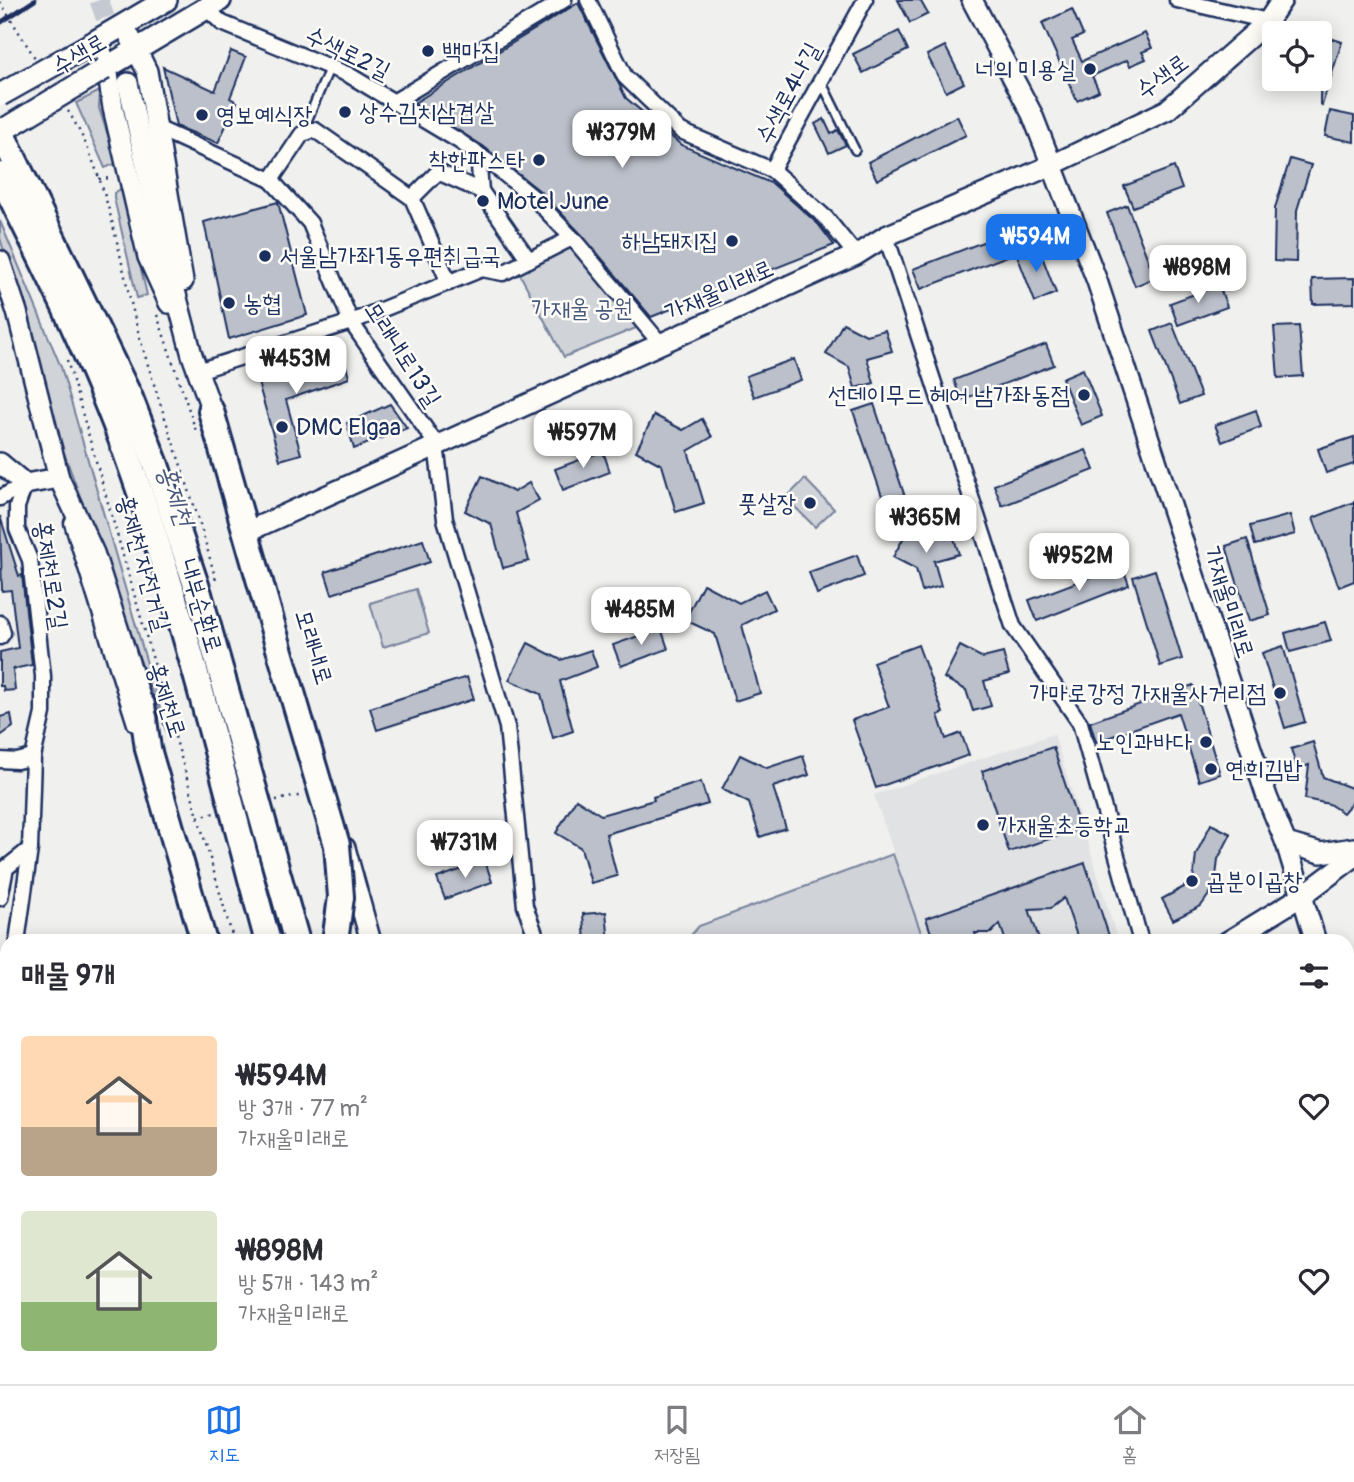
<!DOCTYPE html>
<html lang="ko">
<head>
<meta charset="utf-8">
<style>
  :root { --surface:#fff; --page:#f2f2f3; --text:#2b2b33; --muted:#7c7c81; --line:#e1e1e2; --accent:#1a73e8 }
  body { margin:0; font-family:Pangolin,"Poor Story",sans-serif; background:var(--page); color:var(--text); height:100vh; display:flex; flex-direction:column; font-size:26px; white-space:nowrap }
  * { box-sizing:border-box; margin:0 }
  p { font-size:23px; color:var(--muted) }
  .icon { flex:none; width:38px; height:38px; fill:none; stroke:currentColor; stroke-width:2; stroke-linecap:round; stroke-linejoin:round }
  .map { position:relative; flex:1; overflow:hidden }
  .side { position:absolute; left:0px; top:934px; width:1354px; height:450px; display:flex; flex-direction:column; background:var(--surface); border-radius:21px 21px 0 0; box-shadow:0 4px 18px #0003 }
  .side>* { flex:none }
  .controls { position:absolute; left:1262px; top:21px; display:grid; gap:14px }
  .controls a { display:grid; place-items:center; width:70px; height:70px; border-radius:7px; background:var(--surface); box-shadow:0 4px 18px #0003; font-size:35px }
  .price { position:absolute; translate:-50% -60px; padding:0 16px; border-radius:14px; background:#fff; color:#222; font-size:23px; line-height:46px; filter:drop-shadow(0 2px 4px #0008) }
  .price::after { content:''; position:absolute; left:50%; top:42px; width:21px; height:16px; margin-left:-10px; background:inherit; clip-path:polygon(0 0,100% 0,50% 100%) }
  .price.current { background:var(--accent); color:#fff }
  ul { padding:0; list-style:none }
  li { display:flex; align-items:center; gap:21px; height:175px; padding:0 21px }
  li span { display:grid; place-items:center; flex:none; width:196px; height:140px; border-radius:7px; color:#555 }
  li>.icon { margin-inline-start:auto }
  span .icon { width:84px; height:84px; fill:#fffc; stroke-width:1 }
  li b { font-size:30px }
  h2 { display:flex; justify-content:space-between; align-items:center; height:84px; padding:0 21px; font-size:30px }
  .tab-bar { display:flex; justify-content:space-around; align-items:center; height:98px; border-top:2px solid var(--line); background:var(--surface); font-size:19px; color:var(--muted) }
  .tab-bar a { display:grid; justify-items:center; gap:4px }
  .tab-bar .current { color:var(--accent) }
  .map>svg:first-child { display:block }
</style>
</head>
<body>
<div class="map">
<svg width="1354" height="1384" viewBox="0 0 1354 1384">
  <rect width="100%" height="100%" fill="#f0f0ee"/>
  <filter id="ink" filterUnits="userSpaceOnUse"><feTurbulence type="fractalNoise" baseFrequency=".0143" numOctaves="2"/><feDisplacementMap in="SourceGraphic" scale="14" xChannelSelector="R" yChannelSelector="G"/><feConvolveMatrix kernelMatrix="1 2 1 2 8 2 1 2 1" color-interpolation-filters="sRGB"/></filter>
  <g filter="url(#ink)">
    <path fill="#e0e2e3" d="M1054,734L1118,941H924L874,795Z"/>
    <g fill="#d0d3d8" stroke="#76819b" stroke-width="2">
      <path d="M100,91L99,108L117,163L105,168L76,103Z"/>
      <path d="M122,188L147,295L137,298L114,198V193Z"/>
      <path d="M0,221L61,367L168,736L63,450L0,238Z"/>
      <path d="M575,241L646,324L564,357L516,267Z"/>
      <path d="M805,479L834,509L815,527L786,498Z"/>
      <path d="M416,589L429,633L383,647L370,603Z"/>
      <path d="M893,854L924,941H686L699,926Z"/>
    </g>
    <g fill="#bbc0ca" stroke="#1b2f5e" stroke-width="2">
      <path d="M898,0H920L928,14L910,23Z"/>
      <path d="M578,3L626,98L681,145L773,184L818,224L834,245L651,317L582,235L541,192L483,146L414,103Z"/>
      <path d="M1072,9L1083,35L1072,40L1082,61L1145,33L1152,48L1142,52L1146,59L1130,66L1127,60L1092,76L1099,91L1077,101L1042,23Z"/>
      <path d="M899,31L908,50L863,73L853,54Z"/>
      <path d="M1321,35L1342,42L1322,105L1320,104Z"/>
      <path d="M945,46L964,83L946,92L927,55Z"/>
      <path d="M231,51L246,57L230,98L237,102L218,143L176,126L163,67L215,91Z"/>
      <path d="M1330,111L1354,116V142L1325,136Z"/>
      <path d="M957,116L966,135L877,180L868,162Z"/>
      <path d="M824,119L831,134L838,130L846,145L829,153L815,124Z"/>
      <path d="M1290,159L1311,165L1297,210L1296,262L1274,261L1275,208Z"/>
      <path d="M1174,167L1182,189L1133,207L1124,186Z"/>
      <path d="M278,202L307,315L229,339L204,222Z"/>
      <path d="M1127,205L1155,278L1135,286L1107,213Z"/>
      <path d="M1006,233L1013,254L921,289L913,269Z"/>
      <path d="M1038,246L1056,293L1035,302L1017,255Z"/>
      <path d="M1354,278V303L1313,304L1312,279Z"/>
      <path d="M1219,285L1227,307L1178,325L1170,303Z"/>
      <path d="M843,323L866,335L885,330L892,351L867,358L874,383L855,388L849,367L826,354Z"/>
      <path d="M1172,323L1201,396L1180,404L1152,331Z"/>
      <path d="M1299,326L1303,376L1278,378L1274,327Z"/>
      <path d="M1046,344L1054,365L961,400L954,380Z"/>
      <path d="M343,352L349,378L286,400L301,454L280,460L257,379Z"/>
      <path d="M794,359L801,380L754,397L746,376Z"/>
      <path d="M1083,369L1102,416L1081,425L1062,378Z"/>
      <path d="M390,404L407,428L354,449L347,423Z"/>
      <path d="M874,404L905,497L885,505L853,411Z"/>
      <path d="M1256,410L1261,427L1222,442L1215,425Z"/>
      <path d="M654,415L683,430L702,419L712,437L688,451L704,503L676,512L662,465L636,451Z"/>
      <path d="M1354,437V464L1326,473L1318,449Z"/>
      <path d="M1086,450L1094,470L1002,506L994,485Z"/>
      <path d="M603,451L610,472L563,490L555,469Z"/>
      <path d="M482,476L514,492L529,483L539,500L516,513L529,561L503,568L491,524L465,511Z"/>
      <path d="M1354,502V581L1339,587L1313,518Z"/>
      <path d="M1290,515L1295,534L1255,545L1250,526Z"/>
      <path d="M0,516L19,576L22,575L32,665L13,669L15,690L4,691L3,686H0V652L18,648L11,590L2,591Z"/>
      <path d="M910,526L933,538L952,532L959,554L934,561L941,586L922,591L916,569L893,557Z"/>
      <path d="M1247,539L1270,615L1249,621L1226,546Z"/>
      <path d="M423,540L430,562L332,594L325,572Z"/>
      <path d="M857,555L864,576L817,594L809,572Z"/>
      <path d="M1122,565L1129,585L1037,621L1029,600Z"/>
      <path d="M1155,570L1182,659L1160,666L1133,577Z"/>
      <path d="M703,584L739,603L765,590L774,609L742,625L760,693L735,701L715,634L685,620Z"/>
      <path d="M1325,622L1331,641L1290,652L1285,633Z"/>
      <path d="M661,628L668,649L621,666L613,645Z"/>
      <path d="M528,643L561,660L591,650L597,667L560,681L573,731L553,738L541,694L509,680Z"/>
      <path d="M918,645L943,713L938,715L946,739L961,733L969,755L876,788L852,720L889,707L873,662Z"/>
      <path d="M960,646L983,658L1003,653L1009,674L984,681L991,706L973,711L966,690L944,678Z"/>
      <path d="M1283,646L1305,722L1285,728L1262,653Z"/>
      <path d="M467,677L474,699L377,730L370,708Z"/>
      <path d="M1193,685L1220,774L1199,781L1178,713L1096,742L1090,722Z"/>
      <path d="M11,714L13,727L0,736V717Z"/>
      <path d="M1313,742L1323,777L1354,789V800L1343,813L1329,804L1305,799L1309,765L1297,769L1291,749Z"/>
      <path d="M1053,747L1080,829L1009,852L982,771Z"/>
      <path d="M740,755L767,768L803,756L809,775L773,787L786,828L760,837L749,803L722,789Z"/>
      <path d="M701,782L708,804L606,834L617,876L591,883L581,848L556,833L576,799L601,815L654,800L653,797Z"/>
      <path d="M1211,824L1231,834L1218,859L1215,886L1201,906L1173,920L1162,899L1193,882L1196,854Z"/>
      <path d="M485,861L492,882L445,899L437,878Z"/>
      <path d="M1085,863L1111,942H1079L1064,898L1051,908L1029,909L1040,942H1006L1000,924L991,933H975L978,942H934L926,918Z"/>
      <path d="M606,912L609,942H585L583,914Z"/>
    </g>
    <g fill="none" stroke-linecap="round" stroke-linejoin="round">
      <path stroke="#c5c9d1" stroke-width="19" stroke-dasharray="19 10" stroke-linecap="butt" d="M99,0L128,83"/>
      <g stroke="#1b2f5e" stroke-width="12">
        <g id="lane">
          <path d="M821,81L855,150"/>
          <path d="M302,133L329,69"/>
        </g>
      </g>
      <g stroke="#1b2f5e" stroke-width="19">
        <g id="street">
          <path d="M588,0L625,77L681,131L772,170L826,218L856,255"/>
          <path d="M1177,0L1268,21"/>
          <path d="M207,9L222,23L349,75L459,141L497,168L535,199L575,241L660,343"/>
          <path d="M395,101L564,0"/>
          <path d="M157,128L271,180"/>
          <path d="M478,154L481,191L529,260"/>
          <path d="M772,170L865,0"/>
          <path d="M412,198L438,172L481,191"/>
          <path d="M886,236L1013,626L1080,723L1141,942"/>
          <path d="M449,283L412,198L315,130L302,134L271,180L310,223L351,322L436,444L445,519L507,727L525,906L538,942"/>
          <path d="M198,371L351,322L482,269L503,273L572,238"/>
          <path d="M0,498L25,484"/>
          <path d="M72,523L135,724"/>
          <path d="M0,623L3,633L0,637"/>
          <path d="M0,760L17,761L33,757"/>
          <path d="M0,898L6,868L30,849"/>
          <path d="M17,942L30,849L33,757L43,713V676L30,560L17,529V507L25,484"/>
          <path d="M0,1073L7,1020"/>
          <path d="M0,1191L7,1214"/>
          <path d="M1348,1260L1354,1258"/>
          <path d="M0,1285H7"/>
          <path d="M110,1377L116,1384"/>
          <path d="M326,1377L328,1384"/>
          <path d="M1018,1377L1019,1384"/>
          <path d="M1290,1377L1292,1384"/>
          <path d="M602,1384V1377"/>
        </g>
      </g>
      <g stroke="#1b2f5e" stroke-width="24">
        <g id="secondary">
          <path d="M972,0L1032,114L1097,281L1267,797L1286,843L1316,942"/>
          <path d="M125,27L147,71L183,281"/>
          <path d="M97,41L107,67L113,108L148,257L169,303"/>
          <path d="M128,83L165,253L192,355L216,422"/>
          <path d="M0,261L17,312L59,478L94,553L147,719"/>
          <path d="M0,463L25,484L59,478"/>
          <path d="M253,529L856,255L886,236L1052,165L1167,110L1268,21L1282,0"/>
          <path d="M1286,843L1321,853L1354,848"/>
          <path d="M345,848L371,942"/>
          <path d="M1227,942L1302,896L1354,857"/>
          <path d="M1348,1052L1354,1093"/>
          <path d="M503,1377L505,1384"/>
        </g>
      </g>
      <g stroke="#1b2f5e" stroke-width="26">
        <g id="primary">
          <path d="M91,44L166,0"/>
          <path d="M104,69L220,0"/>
        </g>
      </g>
      <g stroke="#1b2f5e" stroke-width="30">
        <g id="highway">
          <path d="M211,411L278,645"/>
          <path d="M142,705L148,749L204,942"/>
          <path d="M376,1377L379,1384"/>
          <path d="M404,1377L407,1384"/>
          <path d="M428,1377L430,1384"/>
        </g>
      </g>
      <g stroke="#1b2f5e" stroke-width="2.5" stroke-dasharray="2 5" stroke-linecap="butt">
        <path d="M0,2L35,58"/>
        <path d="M68,111C110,178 119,262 140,338C163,419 195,499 216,581"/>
        <path d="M99,179L113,178"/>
        <path d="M157,315L196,431"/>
        <path d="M67,360L234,942"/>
        <path d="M451,1377L453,1384"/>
        <path d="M480,1377L482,1384"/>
      </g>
      <use href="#lane" stroke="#fdfcf7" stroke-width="7"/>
      <use href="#street" stroke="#fdfcf7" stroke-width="14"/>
      <use href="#secondary" stroke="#fdfcf7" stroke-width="19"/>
      <use href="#primary" stroke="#fdfcf7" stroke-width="21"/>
      <use href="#highway" stroke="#fdfcf7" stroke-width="24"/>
      <path stroke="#1b2f5e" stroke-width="4.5" d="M0,23L35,0"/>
      <g stroke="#1b2f5e" stroke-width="26" stroke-linecap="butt">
        <g id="primary-bridge">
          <path d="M0,95L91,44"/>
          <path d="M0,132L104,69"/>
        </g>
      </g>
      <g stroke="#1b2f5e" stroke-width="30" stroke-linecap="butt">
        <g id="highway-bridge">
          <path d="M0,130L130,398L156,465L199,594L297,942"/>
          <path d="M0,175C43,261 87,349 121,439C182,603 222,774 268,942"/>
          <path d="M278,645L337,845L341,897L335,942"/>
        </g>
      </g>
      <g stroke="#1b2f5e" stroke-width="2.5" stroke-dasharray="2 5" stroke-linecap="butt">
        <path d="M276,800L304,795"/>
        <path d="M198,817L214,813"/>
      </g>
      <use href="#primary-bridge" stroke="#fdfcf7" stroke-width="21"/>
      <use href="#highway-bridge" stroke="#fdfcf7" stroke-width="24"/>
    </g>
  </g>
  <g fill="#1b2f5e" stroke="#fdfcf7" stroke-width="2.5">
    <circle cx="428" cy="51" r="7"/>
    <circle cx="1090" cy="69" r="7"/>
    <circle cx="345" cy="112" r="7"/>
    <circle cx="202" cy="115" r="7"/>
    <circle cx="539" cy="160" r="7"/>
    <circle cx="483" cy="201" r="7"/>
    <circle cx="732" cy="241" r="7"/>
    <circle cx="265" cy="256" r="7"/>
    <circle cx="229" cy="303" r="7"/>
    <circle cx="1084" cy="395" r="7"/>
    <circle cx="282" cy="427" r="7"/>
    <circle cx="810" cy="503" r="7"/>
    <circle cx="1280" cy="693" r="7"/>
    <circle cx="1206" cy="742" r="7"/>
    <circle cx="1211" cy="769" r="7"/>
    <circle cx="983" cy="825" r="7"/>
    <circle cx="1192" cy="881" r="7"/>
  </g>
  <g text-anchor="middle" stroke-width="5" stroke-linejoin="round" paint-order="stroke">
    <g font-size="24" fill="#1b2f5e" stroke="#fdfcf7" text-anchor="start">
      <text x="442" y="59">백마집</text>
      <text x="1076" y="77" text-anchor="end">너의 미용실</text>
      <text x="359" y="120">상수김치삼겹살</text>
      <text x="216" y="123">영보예식장</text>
      <text x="525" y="168" text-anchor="end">착한파스타</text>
      <text x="497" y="209">Motel June</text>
      <text x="718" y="249" text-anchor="end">하남돼지집</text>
      <text x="279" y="264">서울남가좌1동우편취급국</text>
      <text x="243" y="311">농협</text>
      <text x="1070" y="403" text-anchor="end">선데이무드 헤어 남가좌동점</text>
      <text x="296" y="435">DMC Elgaa</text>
      <text x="796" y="511" text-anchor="end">풋살장</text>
      <text x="1266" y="701" text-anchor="end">가마로강정 가재울사거리점</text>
      <text x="1192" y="750" text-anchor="end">노인과바다</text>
      <text x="1225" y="777">연희김밥</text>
      <text x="997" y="833">가재울초등학교</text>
      <text x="1206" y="889">곱분이곱창</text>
    </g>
    <g font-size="24" fill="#1b2f5e" stroke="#fdfcf7">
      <text transform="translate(348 53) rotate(26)" y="8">수색로2길</text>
      <text transform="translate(79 54) rotate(-30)" y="8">수색로</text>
      <text transform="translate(1162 76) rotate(-36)" y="8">수색로</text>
      <text transform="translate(788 93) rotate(-62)" y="8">수색로4나길</text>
      <text transform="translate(719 290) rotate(-24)" y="8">가재울미래로</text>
      <text transform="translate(403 354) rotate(57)" y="8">모래내로13길</text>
      <text transform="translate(144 563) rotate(74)" y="8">홍제천 자전거길</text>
      <text transform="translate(51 575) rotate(81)" y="8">홍제천로2길</text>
      <text transform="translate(1229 602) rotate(72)" y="8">가재울미래로</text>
      <text transform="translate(201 606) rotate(73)" y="8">내부순환로</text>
      <text transform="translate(314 647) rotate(73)" y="8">모래내로</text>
      <text transform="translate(167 700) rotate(72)" y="8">홍제천로</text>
    </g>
    <g font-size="24" fill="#48587c" stroke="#fdfcf7">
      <text x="582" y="316">가재울 공원</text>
    </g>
    <g font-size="26" font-style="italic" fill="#4c5b7f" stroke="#fdfcf7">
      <text transform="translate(176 495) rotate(71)" y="9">홍제천</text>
    </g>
  </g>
</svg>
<div class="controls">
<a><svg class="icon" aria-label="locate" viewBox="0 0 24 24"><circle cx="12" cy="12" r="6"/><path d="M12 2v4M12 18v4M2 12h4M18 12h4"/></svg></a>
</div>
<b class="price" style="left:622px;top:170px">₩379M</b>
<b class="price current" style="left:1036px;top:274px">₩594M</b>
<b class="price" style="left:1198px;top:305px">₩898M</b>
<b class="price" style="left:296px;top:396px">₩453M</b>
<b class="price" style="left:583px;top:470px">₩597M</b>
<b class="price" style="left:926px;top:555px">₩365M</b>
<b class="price" style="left:1079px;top:593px">₩952M</b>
<b class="price" style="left:641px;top:647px">₩485M</b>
<b class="price" style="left:465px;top:880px">₩731M</b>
<section class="side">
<h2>매물 9개<svg class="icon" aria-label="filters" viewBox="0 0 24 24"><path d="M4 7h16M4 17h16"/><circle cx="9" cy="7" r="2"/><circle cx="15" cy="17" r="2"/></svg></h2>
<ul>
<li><span style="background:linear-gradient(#ffd9b3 65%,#b9a48a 0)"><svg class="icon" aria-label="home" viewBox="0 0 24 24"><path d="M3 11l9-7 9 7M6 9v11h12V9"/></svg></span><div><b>₩594M</b><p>방 3개 · 77 m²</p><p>가재울미래로</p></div><svg class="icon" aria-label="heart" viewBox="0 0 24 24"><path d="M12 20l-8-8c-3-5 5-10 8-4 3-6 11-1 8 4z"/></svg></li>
<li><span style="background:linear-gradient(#dfe7d0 65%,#8fb573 0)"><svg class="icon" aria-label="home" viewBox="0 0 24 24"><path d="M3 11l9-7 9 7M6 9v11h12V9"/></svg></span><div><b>₩898M</b><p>방 5개 · 143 m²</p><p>가재울미래로</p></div><svg class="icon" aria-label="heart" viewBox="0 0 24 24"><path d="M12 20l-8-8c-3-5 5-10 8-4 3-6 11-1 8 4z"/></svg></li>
</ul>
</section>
</div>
<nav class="tab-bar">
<a class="current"><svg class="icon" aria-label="map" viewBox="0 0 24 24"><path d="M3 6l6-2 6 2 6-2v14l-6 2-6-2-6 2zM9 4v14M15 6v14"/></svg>지도</a>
<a><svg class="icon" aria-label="saved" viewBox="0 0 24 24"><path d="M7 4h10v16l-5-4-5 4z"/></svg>저장됨</a>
<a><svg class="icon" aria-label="home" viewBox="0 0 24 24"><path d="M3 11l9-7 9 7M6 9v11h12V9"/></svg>홈</a>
</nav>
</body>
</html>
